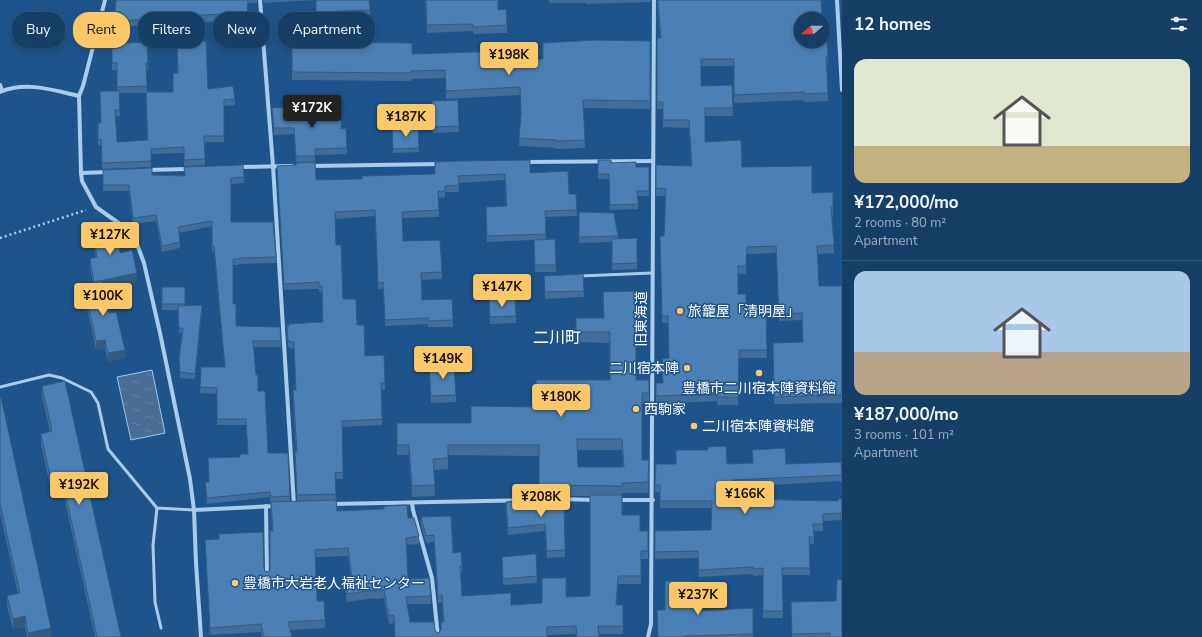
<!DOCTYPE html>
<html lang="en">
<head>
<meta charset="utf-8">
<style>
  :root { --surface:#163f68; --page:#1f466e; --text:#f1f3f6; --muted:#9eafc0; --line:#35587c; --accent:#fcc867 }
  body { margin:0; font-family:"Nunito Sans","Noto Sans JP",sans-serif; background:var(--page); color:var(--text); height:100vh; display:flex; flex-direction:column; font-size:15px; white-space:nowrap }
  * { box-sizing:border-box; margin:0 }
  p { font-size:13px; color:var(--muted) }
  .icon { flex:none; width:22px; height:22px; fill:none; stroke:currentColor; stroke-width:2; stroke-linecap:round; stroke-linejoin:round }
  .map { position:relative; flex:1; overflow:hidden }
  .drawer { display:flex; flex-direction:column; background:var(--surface); width:360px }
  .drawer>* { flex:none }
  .hud { position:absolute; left:12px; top:12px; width:380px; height:36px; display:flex; gap:8px }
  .needle { width:26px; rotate:250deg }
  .tools { position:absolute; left:794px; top:12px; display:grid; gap:8px }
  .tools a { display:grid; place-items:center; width:36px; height:36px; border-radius:50%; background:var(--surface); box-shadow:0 2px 6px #0003,0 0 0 1px var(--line); font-size:20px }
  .price { position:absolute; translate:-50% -34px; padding:0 9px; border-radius:4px; background:var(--accent); color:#111; font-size:13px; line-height:26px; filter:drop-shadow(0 1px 2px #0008) }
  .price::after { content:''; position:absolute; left:50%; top:24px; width:12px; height:9px; margin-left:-6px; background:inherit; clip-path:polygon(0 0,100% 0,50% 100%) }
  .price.selected { background:#222; color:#fff }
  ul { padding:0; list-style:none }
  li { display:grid; align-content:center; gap:8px; height:212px; padding:0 12px }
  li+li { border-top:1px solid var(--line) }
  li span { display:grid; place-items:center; height:124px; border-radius:12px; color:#555 }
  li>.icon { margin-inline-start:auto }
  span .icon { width:72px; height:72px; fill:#fffc; stroke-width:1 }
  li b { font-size:17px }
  h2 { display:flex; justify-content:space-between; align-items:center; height:48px; padding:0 12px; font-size:17px }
  .tag { padding:0 14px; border-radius:16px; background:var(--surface); box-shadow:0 2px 6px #0003,0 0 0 1px var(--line); font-size:14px; line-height:36px }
  .tag.selected { background:var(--accent); color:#111 }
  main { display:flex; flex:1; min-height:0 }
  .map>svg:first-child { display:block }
</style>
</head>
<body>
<main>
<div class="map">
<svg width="842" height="637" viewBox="0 0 842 637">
  <defs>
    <pattern id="water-ripples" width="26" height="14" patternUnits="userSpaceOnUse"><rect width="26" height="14" fill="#486e96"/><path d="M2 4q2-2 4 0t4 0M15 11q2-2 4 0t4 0" fill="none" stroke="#6384a6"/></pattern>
  </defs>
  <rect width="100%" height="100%" fill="#1d548b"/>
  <path fill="url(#water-ripples)" stroke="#9cc7ee" d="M152,370L165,433L131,440L117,377Z"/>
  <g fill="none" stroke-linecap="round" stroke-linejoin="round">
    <path stroke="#a9cbec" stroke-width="2.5" stroke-dasharray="2 3" stroke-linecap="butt" d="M0,238L86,210"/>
    <g stroke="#a9cbec" stroke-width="3">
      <path d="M580,276L652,273"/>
      <path d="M0,387L49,375L62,378L91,392L98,403L108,449L157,508L194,510"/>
      <path d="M157,508L153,545L155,602L161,628"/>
    </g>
    <g stroke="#a9cbec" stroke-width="4">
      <path d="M260,0L273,166L294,505"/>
      <path d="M837,0L842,90"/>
      <path d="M0,85L2,91"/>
      <path d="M0,92C26,81 53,90 79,96L81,173L82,181L96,207L120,224L134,236L144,263L160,333L190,479L194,510L196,563L201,637"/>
      <path d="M79,96L83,86L105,0"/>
      <path d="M525,162L652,161"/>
      <path d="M311,166L440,164"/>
      <path d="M239,167L292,166"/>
      <path d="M147,170L188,169"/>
      <path d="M81,173L108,172"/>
      <path d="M560,499L595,500"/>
      <path d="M618,500H653"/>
      <path d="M412,503L413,510L432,578L438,637"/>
      <path d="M332,504L535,500"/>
      <path d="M266,506L267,575"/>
      <path d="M194,510L275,506"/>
      <path d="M648,637L651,624C653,416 652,208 654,0"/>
    </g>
  </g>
  <g fill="#406e9c" fill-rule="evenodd">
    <path d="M116,0H257V3H248L246,45H224L225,21L183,23V21L148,22V25L120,27V19L115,18Z"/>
    <path d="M263,0H369L370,16L316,18V0L264,3Z"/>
    <path d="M425,0H498V10L507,25V33L473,34V31L427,33Z"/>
    <path d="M549,0H651L650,2L586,4V3H549Z"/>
    <path d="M657,0H821L801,19L824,42H827L828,63H827L828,101L804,102V100L734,103V66H701V86L732,85L733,116H705V142L742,167L812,193L833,192V215H832L834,253L818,254L819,286H842V403L774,404L773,350L803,342L802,320L779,321L776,253L747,254L746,274H738V294L746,315H766L767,358H739L738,405H717V401L656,404V383H663L669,358L668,323H662L660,236H664L665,196H656V165L691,166L689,128L663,127V109H657V42L660,38Z"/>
    <path d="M650,41V109L583,108L585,148L556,149V148L519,146L521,116L520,95L446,99L445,78L411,79V81L292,80V42L412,54L507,61L543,59Z"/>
    <path d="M147,42L148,70H146L147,92H173L208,89L235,99V105L224,106V142H205V165L184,166V153L151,154V167L103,169L102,168L101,145H98V123H100L117,91V70H112V44ZM119,93H146L147,140L117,142L115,116H120Z"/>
    <path d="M272,108L293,111L341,129L347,148V154L315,155V162H296L294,134L274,135Z"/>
    <path d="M432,108L459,126V132L433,133Z"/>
    <path d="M418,127L419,152L393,153L392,128Z"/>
    <path d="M598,160L636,167H649V196H638V209L610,210L609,179H598Z"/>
    <path d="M277,166L316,180L530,173L569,194H576L577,216L545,217L546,240L555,239L556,272H535L534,240L487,242L486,207L506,206L505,180L458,183L459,192H445V197L439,198V217L402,218L403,241L442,272V279L421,280L422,300L453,320V327H428V324L385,326L383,289H378L375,216L335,219L336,245L343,299L357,325L365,356L385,383V390H381L382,425L342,427L343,479H335L337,511L408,518L419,536V544L406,545L408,579L431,596V604H407L410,622L435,631L438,633L441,631V622H443L442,603H438L434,542L426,543L421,525V517L453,553L462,566V573L460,574L462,596L511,605L542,603L566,597L590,596V496H539V456L448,455V469L434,470L435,496L412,497L409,455H397V423H471L536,407L610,380V343L576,342V318H604L603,292L636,380H649V404H642V460H649L648,493H622V515L640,531H648V559H641V584H618L616,605H623V634H599V637H576V634L547,635V637H395L394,623L389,624L384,598L375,599V598L347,602L345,588V580L351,579L348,556L315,557L317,601L325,620V628L290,630L292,637H262L261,632L210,635L205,540L219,539V534L264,568L265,571L267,572L270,570V569L272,531L270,497L207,504L205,482H209L208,458L240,457L248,454L246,425H217V394L200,393L201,367H225L214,252H212V226L179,233L180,242V248L162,252L156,221L133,224L129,191H103V170L152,175L244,177V183L231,184V222L276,257V263L239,264V265H233V304L236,326L281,341V347H253L256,375L268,453L290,496V501H297L295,459V452H296L293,396V390H296L294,348L290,349V347H288L287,326L322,322V292H319V289L284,290ZM577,450H622L623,467H578Z"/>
    <path d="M579,212L618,236V239L637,238V269L612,270V242L579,243Z"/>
    <path d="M92,229L120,253L137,282L103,289L109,313L125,358L108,362L105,348L96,350L88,312L85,313L81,293V285L93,283L90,268V259L96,258L92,238Z"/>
    <path d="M583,274L584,297L545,299L544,276Z"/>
    <path d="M162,287H185V306L202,311L195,379L180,378L179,359L182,333H179L178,310H162Z"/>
    <path d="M489,299L516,316V323L490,324Z"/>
    <path d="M429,365L456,395V402L431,403Z"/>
    <path d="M42,386L121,637H95L62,488L51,491L41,444V434L50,432L42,396Z"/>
    <path d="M0,397L51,637H27L25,626L13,629L7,605V596L18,594L0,513Z"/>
    <path d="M656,464H786L842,470V481L733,487V499L838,501L842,499V520L823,521V531H814V544H809L810,575H782L783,618H763V575L753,576V574L699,577L698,558L655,559V531L711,530V508H660V492H655Z"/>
    <path d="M564,496L565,557L547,558L545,531L508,535L506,509V502Z"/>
    <path d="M502,557L537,576V583L503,585Z"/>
    <path d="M836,601L842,637H792L791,602Z"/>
    <path d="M753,608V637H658L695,611Z"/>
  </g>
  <g fill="#345a7f">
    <path d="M137,273V282L94,290V282Z"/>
    <path d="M88,304V312L85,313V305Z"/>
    <path d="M202,305V311L195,379V374Z"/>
    <path d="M105,340V348L96,350V341Z"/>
    <path d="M125,350V358L108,362V353Z"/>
    <path d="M62,479V488L51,491V481Z"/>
    <path d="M25,616V626L13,629V619Z"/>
    <path d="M51,628V637H28V633Z"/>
  </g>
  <g fill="#4a80b5" stroke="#345a7f" fill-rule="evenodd">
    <path d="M116,0H248L246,39L224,38L225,14L183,16V15L148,16V19L120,21L121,12H115Z"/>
    <path d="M316,0H369L370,10L316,12Z"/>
    <path d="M426,0H498V10L506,9L507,25L473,27V24L427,25Z"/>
    <path d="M658,0H821L822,19H801V41H823V27H824V42H827L828,56H826L828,93L804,94V92L734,95V59H701V86L732,85L733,108H705V142L741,140L742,167L812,166V193L833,192V207H831L834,245L817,246L819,286H842V395L774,397L773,343L803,342L802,313L779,314L776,246L747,247L746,266H738V294H746V315H766L767,350H739L738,397H717V394L656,396V383H663L662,359L669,358L668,316H662L660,236H664L666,189L656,188V165L692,166L689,120H663V102H657V42L658,38H661Z"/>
    <path d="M595,40L650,41V101L583,100L585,140L556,141V140L519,138L521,113L520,87L446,91L445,70L411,71V73L292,72V42L412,43V54L507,51V61L543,59V43Z"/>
    <path d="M206,41L208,89L233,86L235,99L224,100V136H204L205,159L184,160V147L151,149V161L103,163L102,162L101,139L98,140V123H101L100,91H119L120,110H115L117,142L148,140L146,92H173V73H178L177,42Z"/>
    <path d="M147,42L148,63H146L147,86L117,87V63H112V44Z"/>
    <path d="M458,100L459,126L433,127L432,101Z"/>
    <path d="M293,107V111L341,109V129L346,128L347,148L315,149V156H296L294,128H274L272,108Z"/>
    <path d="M418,127L419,148L393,149L392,128Z"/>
    <path d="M530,160V173L568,171L569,194H576L577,210L545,211L546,234L487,236L486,207L507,206L505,174L458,176L459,185L445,186V191H438L439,210L402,212L403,241L440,240L442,272L421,273L422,300L452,299L453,320L428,321V318L385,320L383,282L378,283L375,210L335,212L336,245H341L343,299H356L357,325H364L365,356L384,355L385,383H381L382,419L342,421L343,472L335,473L336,494L297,495L295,452H297L293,390H296L294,342H290V341H288L287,326H289V324L323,322L322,286H319V282L284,284L277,166L296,165V163L315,162L316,180L362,179V176L435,174V162L458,161Z"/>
    <path d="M598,160H611V163L636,162V167H649V191H637L638,204L610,205L609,174H598Z"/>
    <path d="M243,165L244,177L231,178V222H273L276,257L239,258V259H233V304H236V326L280,327L281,341H253L256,375H258V391H265L268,453H288L290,496L271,497L270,492L207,498L205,482H209L208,458L240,457V454H248L246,419H217V388L200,387L201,367H225L214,246H212V221L178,227L180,242L162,246L156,215L133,218L129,185H103V170L152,168V175L185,176L184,167Z"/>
    <path d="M579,212L614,213L618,236L579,237Z"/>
    <path d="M114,224L120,253L132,250L137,273L94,282L90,259L97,257L92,229Z"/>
    <path d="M637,238V263L612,264V239Z"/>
    <path d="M555,239L556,265H535L534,240Z"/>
    <path d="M583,274L584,291L545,292L544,276Z"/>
    <path d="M102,281L109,313L116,312L125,350L108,353L105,340L96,341L88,304L85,305L81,285Z"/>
    <rect x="162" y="287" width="23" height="17"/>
    <path d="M635,291L636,336V380H649V393H642V460H649L648,482L622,483V486L539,485V445H448V458L433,459L435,485L412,486L409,445H397V423H471V406L536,407V380H610V332H576V318H604L603,292ZM577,439H622L624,467H578Z"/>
    <path d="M515,298L516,316L490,317L489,299Z"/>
    <path d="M202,305L195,374L180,372L179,359L183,328H179L178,306Z"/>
    <path d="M454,363L456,395L431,396L429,365Z"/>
    <path d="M65,381L121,637H97L62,479L51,481L41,434L52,431L42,386Z"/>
    <path d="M0,397H1L51,628L28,633L25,616L13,619L7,596L20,593L0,504Z"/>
    <path d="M726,446L727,464L753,463L752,450L785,448L786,464L841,462L842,475L733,480V499L838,501V499H842V513L823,514V524H813L814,537H809L810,568H782L783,611H763V568L753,569V567L699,570L698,551L655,552V531L711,530L712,501H660V485H655L656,464H676V450H708V447Z"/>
    <path d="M590,495H622V515H640V531H648V551H641V576H618L616,605H623V626H598L599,637H577L576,626L547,627V637H395L394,615L389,616L384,590L375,591V590L347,594L345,580L352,579L348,548L315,550L317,601H324L325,620L288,622L292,637H264L261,624L210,628L205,540L219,539V534L263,532L264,568L265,571L267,572L270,570V531H273L271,502L336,500L337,511L384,509V506L407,505L408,518H414L419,536L406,538L408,579L429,578L431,596L406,597L410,622H434L435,631L438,633L441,630V622H444L442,595L438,596L434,535L426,536L421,517L451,516L453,553L461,552L462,566H460L462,596L511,593V605L542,603V578H566V597L590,596Z"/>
    <path d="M538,496H564L565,550L547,551L545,524L508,528L506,502L538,499Z"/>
    <path d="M536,554L537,576L503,579L502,557Z"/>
    <path d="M837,579L842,580V637H830V633L792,634L791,602L836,601Z"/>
    <path d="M665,581H695V611L753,608V634L684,636V637H658L657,610H665Z"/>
  </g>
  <g fill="#fcc867" stroke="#1d548b" stroke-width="1.5">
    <circle cx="680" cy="311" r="4"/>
    <circle cx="687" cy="368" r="4"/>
    <circle cx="759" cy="373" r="4"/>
    <circle cx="636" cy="409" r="4"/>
    <circle cx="694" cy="426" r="4"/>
    <circle cx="235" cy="583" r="4"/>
  </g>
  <g text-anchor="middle" stroke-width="3" stroke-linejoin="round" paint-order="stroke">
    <g font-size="14" fill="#fff" stroke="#1d548b" text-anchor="start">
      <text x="688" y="316">旅籠屋「清明屋」</text>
      <text x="679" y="373" text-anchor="end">二川宿本陣</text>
      <text x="759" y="393" text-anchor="middle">豊橋市二川宿本陣資料館</text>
      <text x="644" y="414">西駒家</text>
      <text x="702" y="431">二川宿本陣資料館</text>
      <text x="243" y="588">豊橋市大岩老人福祉センター</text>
    </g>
    <g font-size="14" fill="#fff" stroke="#1d548b">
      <text transform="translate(641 319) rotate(-90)" y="5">旧東海道</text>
    </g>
    <g font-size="16" fill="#fff" stroke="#1d548b">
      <text x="557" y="343">二川町</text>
    </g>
  </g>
</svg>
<div class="tools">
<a><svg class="needle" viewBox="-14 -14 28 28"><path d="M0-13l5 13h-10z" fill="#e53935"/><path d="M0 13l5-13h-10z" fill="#9eafc0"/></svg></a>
</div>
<b class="price" style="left:509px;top:76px">¥198K</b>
<b class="price selected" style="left:312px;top:129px">¥172K</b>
<b class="price" style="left:406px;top:138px">¥187K</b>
<b class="price" style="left:110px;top:256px">¥127K</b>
<b class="price" style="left:502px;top:308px">¥147K</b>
<b class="price" style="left:103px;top:317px">¥100K</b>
<b class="price" style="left:443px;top:380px">¥149K</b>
<b class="price" style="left:561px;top:418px">¥180K</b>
<b class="price" style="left:79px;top:506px">¥192K</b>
<b class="price" style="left:745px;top:515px">¥166K</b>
<b class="price" style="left:541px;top:518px">¥208K</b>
<b class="price" style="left:698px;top:616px">¥237K</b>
<div class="hud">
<a class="tag">Buy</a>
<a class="tag selected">Rent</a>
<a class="tag">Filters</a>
<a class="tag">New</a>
<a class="tag">Apartment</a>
</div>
</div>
<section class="drawer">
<h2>12 homes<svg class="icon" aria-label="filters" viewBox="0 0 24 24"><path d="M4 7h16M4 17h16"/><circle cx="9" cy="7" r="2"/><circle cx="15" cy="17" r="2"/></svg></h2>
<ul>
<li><span style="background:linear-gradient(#dfe7d0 70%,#c2b280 0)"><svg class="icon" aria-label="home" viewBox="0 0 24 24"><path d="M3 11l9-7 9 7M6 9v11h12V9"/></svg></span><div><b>¥172,000/mo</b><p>2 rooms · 80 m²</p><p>Apartment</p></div></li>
<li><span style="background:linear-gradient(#a9c7e8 65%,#b9a48a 0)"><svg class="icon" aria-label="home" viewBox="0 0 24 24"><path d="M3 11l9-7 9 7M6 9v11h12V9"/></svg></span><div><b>¥187,000/mo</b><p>3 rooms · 101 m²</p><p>Apartment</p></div></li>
</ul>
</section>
</main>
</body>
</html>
